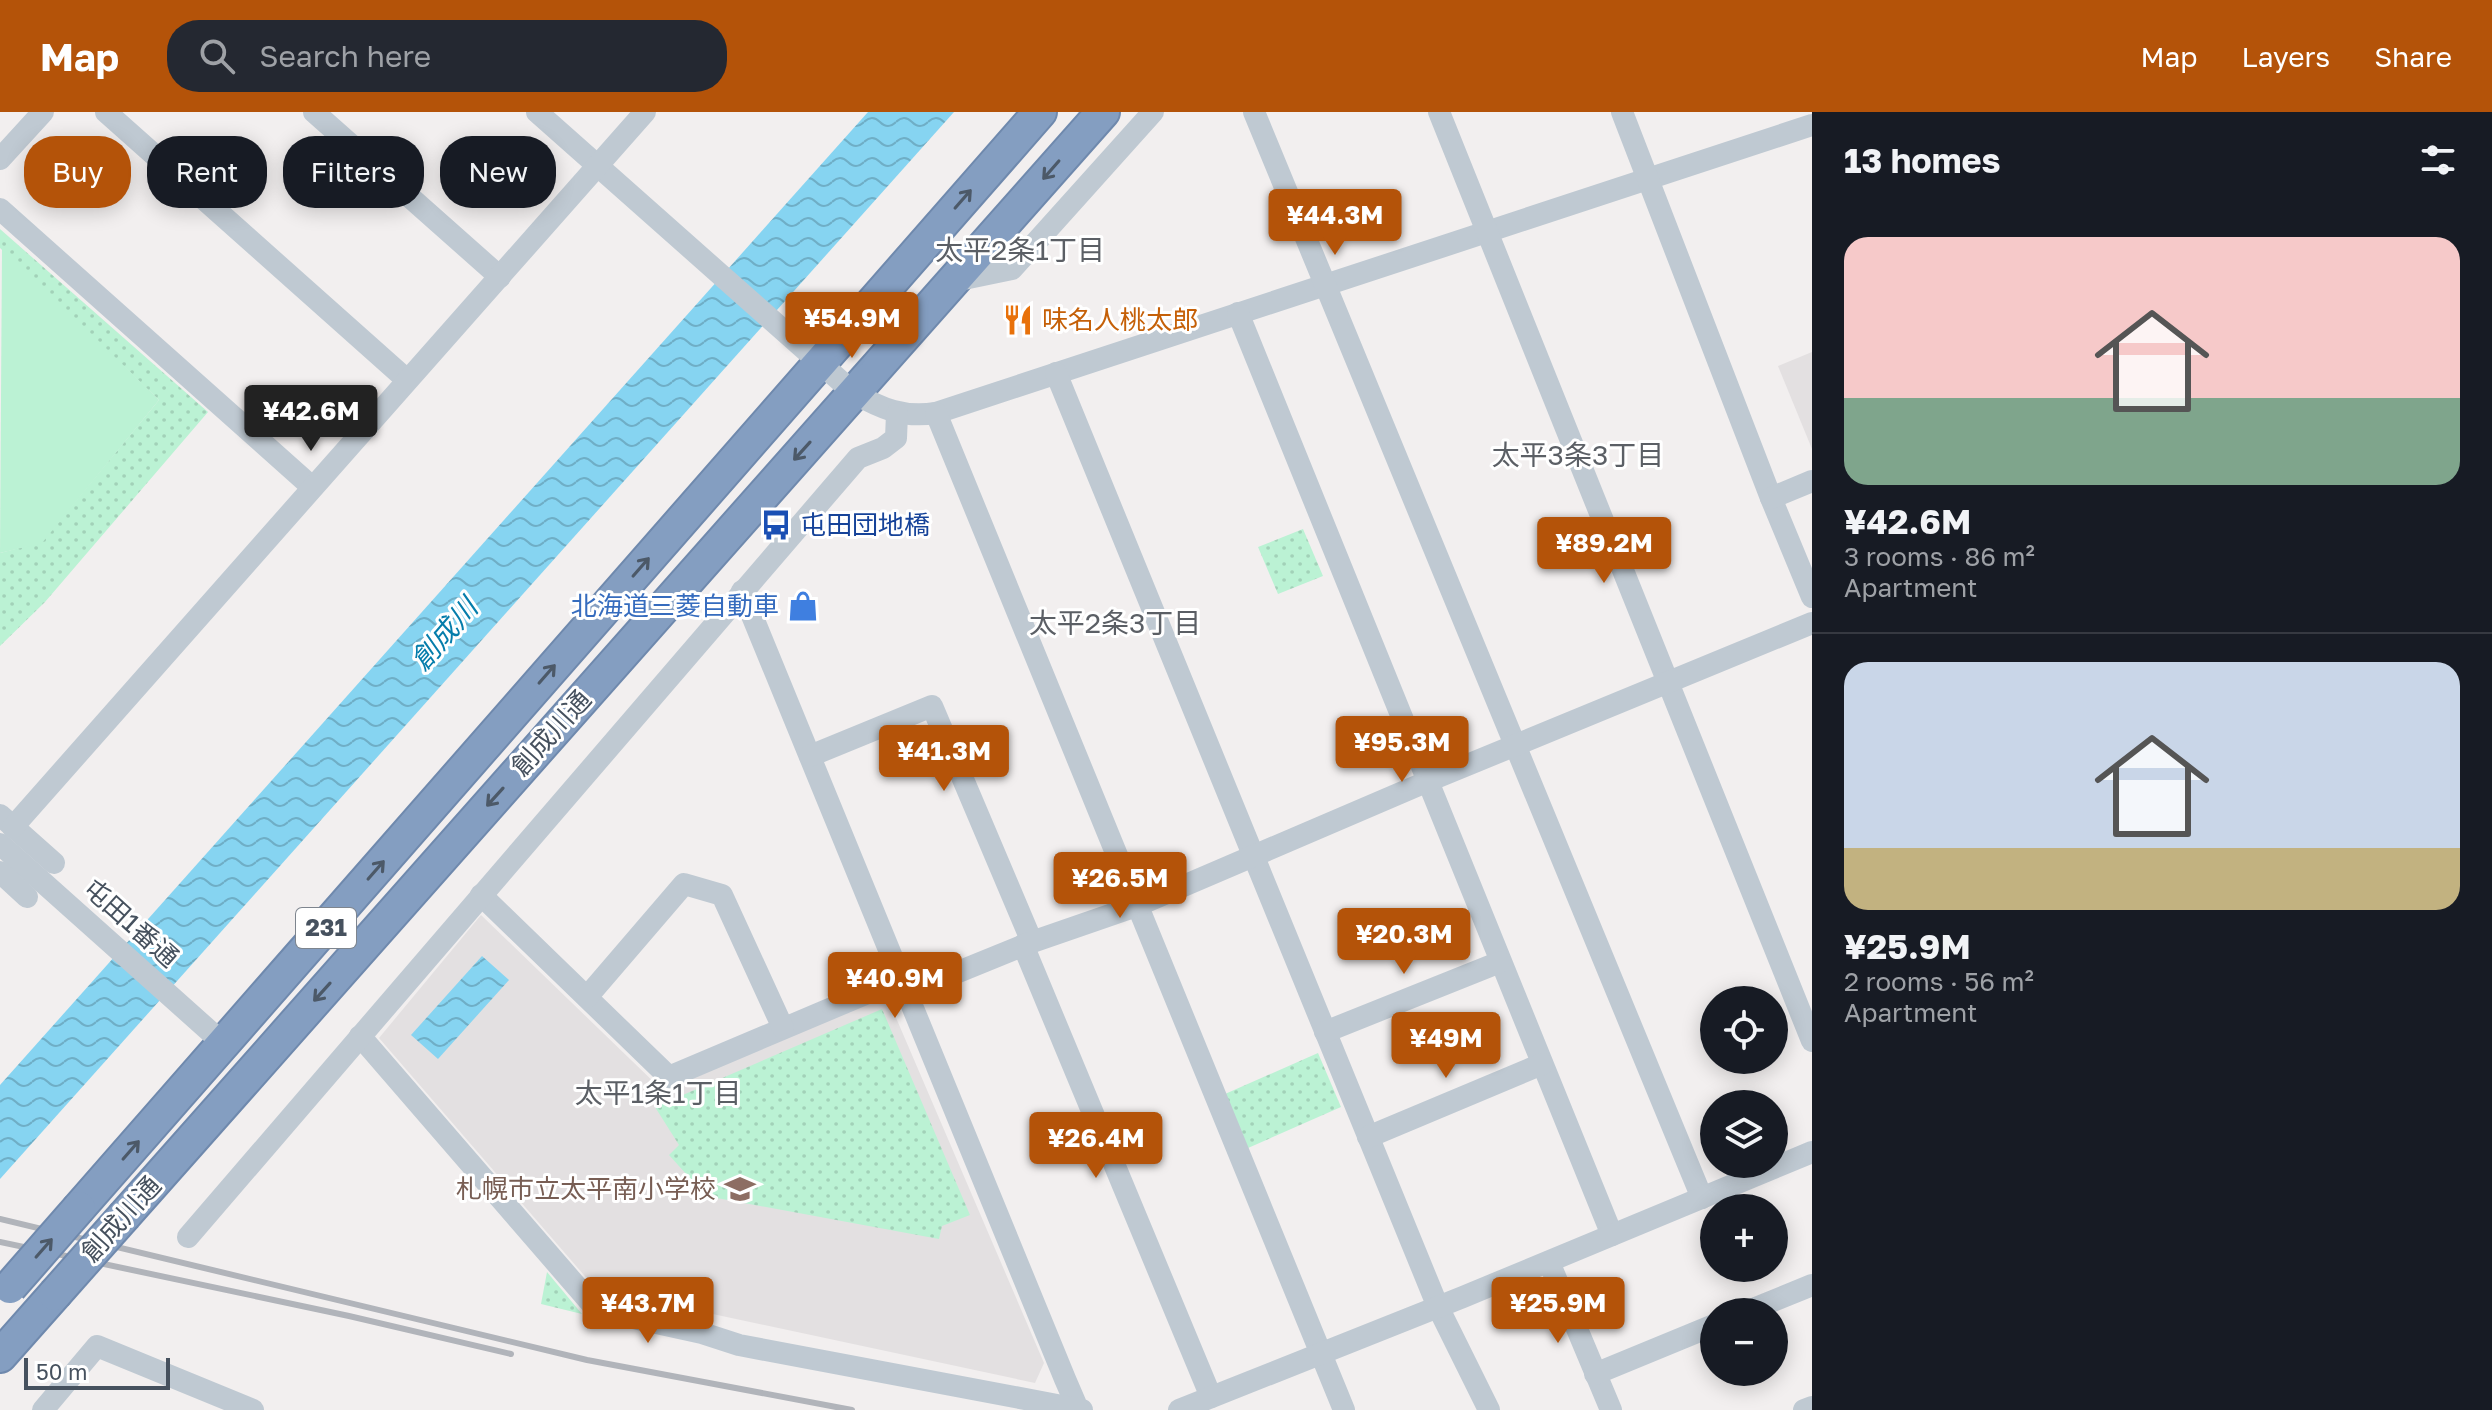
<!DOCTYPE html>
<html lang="en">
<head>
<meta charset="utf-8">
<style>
  :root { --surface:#171b24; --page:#242831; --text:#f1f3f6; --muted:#9ea1a6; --line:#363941; --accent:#b45309 }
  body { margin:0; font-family:"Golos Text","Noto Sans JP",sans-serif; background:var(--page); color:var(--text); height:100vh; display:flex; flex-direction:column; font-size:30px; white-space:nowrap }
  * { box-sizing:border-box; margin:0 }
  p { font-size:26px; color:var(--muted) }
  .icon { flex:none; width:44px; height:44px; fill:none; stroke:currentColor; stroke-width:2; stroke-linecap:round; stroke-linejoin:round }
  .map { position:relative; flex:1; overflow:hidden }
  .details { display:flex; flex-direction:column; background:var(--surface); width:680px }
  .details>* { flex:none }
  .top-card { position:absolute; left:24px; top:24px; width:760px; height:72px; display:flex; gap:16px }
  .controls { position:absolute; left:1700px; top:874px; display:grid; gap:16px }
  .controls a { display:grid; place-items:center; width:88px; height:88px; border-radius:50%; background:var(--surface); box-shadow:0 4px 20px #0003; font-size:40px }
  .scale { position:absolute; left:24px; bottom:20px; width:146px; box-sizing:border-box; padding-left:8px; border:4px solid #46515e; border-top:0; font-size:22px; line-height:28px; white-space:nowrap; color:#46515e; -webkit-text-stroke:6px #fff; paint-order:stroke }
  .price { position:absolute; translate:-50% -68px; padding:0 18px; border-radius:8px; background:var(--accent); color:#fff; font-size:26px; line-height:52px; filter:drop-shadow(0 2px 4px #0008) }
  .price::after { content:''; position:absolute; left:50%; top:48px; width:24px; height:18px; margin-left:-12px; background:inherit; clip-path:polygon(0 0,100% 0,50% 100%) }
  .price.active { background:#222; color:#fff }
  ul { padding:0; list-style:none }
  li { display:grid; align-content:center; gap:16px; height:424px; padding:0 32px }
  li+li { border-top:2px solid var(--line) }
  li span { display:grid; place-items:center; height:248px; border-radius:24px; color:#555 }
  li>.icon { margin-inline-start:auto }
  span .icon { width:144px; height:144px; fill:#fffc; stroke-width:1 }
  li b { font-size:34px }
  h2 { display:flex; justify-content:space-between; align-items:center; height:96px; padding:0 32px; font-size:34px }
  .tag { padding:0 28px; border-radius:32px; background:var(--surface); box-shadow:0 4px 20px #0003; font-size:28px; line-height:72px }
  .tag.active { background:var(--accent); color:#fff }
  header { display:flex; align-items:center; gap:48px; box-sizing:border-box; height:112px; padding:0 40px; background:var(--accent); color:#fff }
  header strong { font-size:38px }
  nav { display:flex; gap:44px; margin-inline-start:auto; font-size:28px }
  .search { width:560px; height:72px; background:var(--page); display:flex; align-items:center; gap:20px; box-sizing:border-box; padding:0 28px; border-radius:32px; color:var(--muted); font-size:30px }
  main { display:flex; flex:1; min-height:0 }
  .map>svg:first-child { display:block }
</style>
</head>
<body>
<header>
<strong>Map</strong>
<div class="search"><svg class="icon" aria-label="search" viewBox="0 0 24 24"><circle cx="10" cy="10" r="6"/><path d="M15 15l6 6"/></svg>Search here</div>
<nav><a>Map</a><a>Layers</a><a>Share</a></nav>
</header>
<main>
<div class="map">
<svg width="1812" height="1298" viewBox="0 0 1812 1298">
  <defs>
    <pattern id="green-dots" width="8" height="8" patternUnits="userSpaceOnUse" patternTransform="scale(2)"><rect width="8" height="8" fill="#bbf2d4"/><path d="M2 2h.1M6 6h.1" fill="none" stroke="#a2d1b8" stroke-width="1.8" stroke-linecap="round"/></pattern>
    <pattern id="water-waves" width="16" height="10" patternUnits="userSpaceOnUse" patternTransform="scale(2)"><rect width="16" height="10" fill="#86d4f1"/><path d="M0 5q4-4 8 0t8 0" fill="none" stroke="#6faec6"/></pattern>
  </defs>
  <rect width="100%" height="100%" fill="#f2efef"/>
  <g fill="#e3e0e1">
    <path d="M1812,240V337L1778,254Z"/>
    <path d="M481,803L660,976L885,880L1044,1251L1035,1271L596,1177L379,926Z"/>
  </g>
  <g fill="url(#green-dots)">
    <path d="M0,117L208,300L45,490L0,534V441L42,430L159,288L0,136Z"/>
    <path d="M1303,417L1323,464L1278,482L1258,435Z"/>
    <path d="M882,897L970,1103L942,1114L939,1127L706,1084L669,1043L679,1033L655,995Z"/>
    <path d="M1318,941L1341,995L1248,1036L1225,982Z"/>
    <path d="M547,1160L582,1202L541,1192Z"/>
  </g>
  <path fill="#bbf2d4" d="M2,135L159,288L42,431L0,441Z"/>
  <g fill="url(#water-waves)">
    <path d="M868,0H954L0,1067V973Z"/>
    <path d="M482,844L509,868L438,947L411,923Z"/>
  </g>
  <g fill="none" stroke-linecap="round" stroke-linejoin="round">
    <g stroke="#6f89ad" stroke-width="36">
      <g id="highway">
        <path d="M79,1096L1040,0"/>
        <path d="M125,1103L1103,0"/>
        <path d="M0,1244L55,1182"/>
      </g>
    </g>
    <g stroke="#bfc9d2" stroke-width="22">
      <path d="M106,0L407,268"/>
      <path d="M314,0L500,165"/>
      <path d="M537,0L854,281C882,297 903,306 936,301L1812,13"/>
      <path d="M1254,0L1702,1086"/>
      <path d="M1439,0L1812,929"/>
      <path d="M1622,0L1771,386L1812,485"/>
      <path d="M0,47L43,0"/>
      <path d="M0,97L312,375"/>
      <path d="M954,169L1012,157L1153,0"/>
      <path d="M1238,201L1612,1123"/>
      <path d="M1056,261L1438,1195L1489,1298"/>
      <path d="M936,301L1344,1298"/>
      <path d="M1771,386L1812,369"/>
      <path d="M742,479L1065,1267L1078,1297L1082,1298"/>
      <path d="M810,644L932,594L1032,830"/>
      <path d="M0,703L54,751"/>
      <path d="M13,715L645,0"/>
      <path d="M0,732L224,932"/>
      <path d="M0,760L27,785"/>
      <path d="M481,783L669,965L903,866"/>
      <path d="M1023,833L1211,1285"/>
      <path d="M909,880L1032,830L1139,793L1426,670L1812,511"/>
      <path d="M587,885L684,772L722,783L783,916"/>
      <path d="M1325,920L1500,850"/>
      <path d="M360,924L597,1198L702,1221L739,1233L1078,1297"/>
      <path d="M1368,1025L1542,952"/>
      <path d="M188,1125L858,346L883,336L896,326L897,302"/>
      <path d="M1549,1150L1611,1298"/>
      <path d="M1746,1200L1812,1173"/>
      <path d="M1595,1262L1714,1213"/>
      <path d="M43,1298L97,1234L253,1298"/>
      <path d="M1179,1298L1463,1185L1812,1040"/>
      <path d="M1804,1298L1812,1295"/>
    </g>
    <use href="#highway" stroke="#849ec1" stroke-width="32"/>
    <g stroke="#b1b4ba" stroke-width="6">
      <path d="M0,1107L587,1248L852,1298"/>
      <path d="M0,1130L349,1204L511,1242"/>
    </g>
    <g stroke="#6f89ad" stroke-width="36" stroke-linecap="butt">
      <g id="highway-bridge">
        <path d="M10,1175L79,1096"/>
        <path d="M55,1182L125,1103"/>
      </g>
    </g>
    <use href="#highway-bridge" stroke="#849ec1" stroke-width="32"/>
  </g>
  <defs><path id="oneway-shaft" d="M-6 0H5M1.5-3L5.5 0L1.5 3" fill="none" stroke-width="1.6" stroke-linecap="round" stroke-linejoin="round" transform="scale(2)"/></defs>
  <g stroke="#4c5968">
    <use href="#oneway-shaft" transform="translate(1051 58) rotate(131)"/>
    <use href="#oneway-shaft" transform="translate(963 87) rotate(-49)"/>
    <use href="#oneway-shaft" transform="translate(802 339) rotate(132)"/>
    <use href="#oneway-shaft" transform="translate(641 455) rotate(-49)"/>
    <use href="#oneway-shaft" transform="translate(547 562) rotate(-49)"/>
    <use href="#oneway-shaft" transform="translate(495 685) rotate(132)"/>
    <use href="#oneway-shaft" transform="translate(376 758) rotate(-49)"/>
    <use href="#oneway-shaft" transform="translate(322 880) rotate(132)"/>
    <use href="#oneway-shaft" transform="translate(131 1038) rotate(-49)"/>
    <use href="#oneway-shaft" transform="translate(44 1136) rotate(-49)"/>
  </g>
  <defs>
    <g id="restaurant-bare" transform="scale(2.4)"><path d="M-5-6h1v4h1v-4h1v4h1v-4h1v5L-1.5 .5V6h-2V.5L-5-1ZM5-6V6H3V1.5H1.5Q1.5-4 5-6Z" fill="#e8710a" stroke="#fff" stroke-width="2.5" paint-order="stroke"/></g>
    <g id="bus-bare" transform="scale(2.4)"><path d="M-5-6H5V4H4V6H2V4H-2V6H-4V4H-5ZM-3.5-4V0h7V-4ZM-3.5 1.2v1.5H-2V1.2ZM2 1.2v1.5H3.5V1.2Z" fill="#1a4fb4" stroke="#fff" stroke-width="2.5" paint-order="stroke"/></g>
    <g id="shop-bare" transform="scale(2.4)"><path d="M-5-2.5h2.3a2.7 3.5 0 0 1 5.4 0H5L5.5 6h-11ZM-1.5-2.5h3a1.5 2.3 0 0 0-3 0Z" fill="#3f7fe0" stroke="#fff" stroke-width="2.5" paint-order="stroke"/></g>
    <g id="school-bare" transform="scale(2.4)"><path d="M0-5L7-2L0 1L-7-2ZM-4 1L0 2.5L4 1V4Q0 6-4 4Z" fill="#8d6e63" stroke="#fff" stroke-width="2.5" paint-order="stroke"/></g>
  </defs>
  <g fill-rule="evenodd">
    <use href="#restaurant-bare" x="1018" y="208"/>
    <use href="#bus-bare" x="776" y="413"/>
    <use href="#shop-bare" x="803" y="494"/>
    <use href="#school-bare" x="740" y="1077"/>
  </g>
  <g text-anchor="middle" stroke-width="6" stroke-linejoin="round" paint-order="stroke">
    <rect fill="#fff" stroke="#7e858e" stroke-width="2" x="296" y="796" width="60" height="40" rx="6"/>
    <g font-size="24" font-weight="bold" fill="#46515e">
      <text x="326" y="824">231</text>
    </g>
    <g font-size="26" fill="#c56008" stroke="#fff" text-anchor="start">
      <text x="1042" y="217">味名人桃太郎</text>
    </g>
    <g font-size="26" fill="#164399" stroke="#fff" text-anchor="start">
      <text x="800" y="422">屯田団地橋</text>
    </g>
    <g font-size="26" fill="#366cbe" stroke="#fff" text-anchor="end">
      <text x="779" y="503">北海道三菱自動車</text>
    </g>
    <g font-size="26" fill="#46515e" stroke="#fff">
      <text transform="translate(551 621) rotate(-48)" y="9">創成川通</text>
      <text transform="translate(131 811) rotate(42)" y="9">屯田1番通</text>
      <text transform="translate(121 1107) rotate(-48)" y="9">創成川通</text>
    </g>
    <g font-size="26" fill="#785e54" stroke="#fff" text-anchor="end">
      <text x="716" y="1086">札幌市立太平南小学校</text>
    </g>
    <g font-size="28" fill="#5b5f65" stroke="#fff">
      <text x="1020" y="148">太平2条1丁目</text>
      <text x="1578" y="353">太平3条3丁目</text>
      <text x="1115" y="521">太平2条3丁目</text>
      <text x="658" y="991">太平1条1丁目</text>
    </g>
    <g font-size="28" font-style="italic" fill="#057dab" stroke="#fff">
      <text transform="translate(444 522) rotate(-49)" y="10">創成川</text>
    </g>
  </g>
</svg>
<div class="controls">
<a><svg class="icon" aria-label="locate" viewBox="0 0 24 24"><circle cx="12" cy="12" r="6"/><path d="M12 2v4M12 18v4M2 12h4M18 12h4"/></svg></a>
<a><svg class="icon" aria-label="layers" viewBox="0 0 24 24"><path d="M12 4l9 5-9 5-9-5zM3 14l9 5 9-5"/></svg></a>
<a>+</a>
<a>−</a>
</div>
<div class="scale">50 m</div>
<b class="price" style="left:1335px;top:145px">¥44.3M</b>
<b class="price" style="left:852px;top:248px">¥54.9M</b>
<b class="price active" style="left:311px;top:341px">¥42.6M</b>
<b class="price" style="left:1604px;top:473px">¥89.2M</b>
<b class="price" style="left:1402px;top:672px">¥95.3M</b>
<b class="price" style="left:944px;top:681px">¥41.3M</b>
<b class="price" style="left:1120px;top:808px">¥26.5M</b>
<b class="price" style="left:1404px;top:864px">¥20.3M</b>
<b class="price" style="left:895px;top:908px">¥40.9M</b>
<b class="price" style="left:1446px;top:968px">¥49M</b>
<b class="price" style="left:1096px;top:1068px">¥26.4M</b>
<b class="price" style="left:648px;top:1233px">¥43.7M</b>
<b class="price" style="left:1558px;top:1233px">¥25.9M</b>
<div class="top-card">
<a class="tag active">Buy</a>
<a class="tag">Rent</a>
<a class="tag">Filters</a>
<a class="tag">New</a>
</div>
</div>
<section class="details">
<h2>13 homes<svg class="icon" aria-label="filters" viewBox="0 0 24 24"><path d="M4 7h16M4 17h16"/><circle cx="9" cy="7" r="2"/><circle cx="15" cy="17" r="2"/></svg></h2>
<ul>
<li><span style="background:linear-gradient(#f6c9c9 65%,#7fa58c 0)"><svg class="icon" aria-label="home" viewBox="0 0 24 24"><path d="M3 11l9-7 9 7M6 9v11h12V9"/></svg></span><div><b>¥42.6M</b><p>3 rooms · 86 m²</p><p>Apartment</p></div></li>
<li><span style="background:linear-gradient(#c9d6e8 75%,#c2b280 0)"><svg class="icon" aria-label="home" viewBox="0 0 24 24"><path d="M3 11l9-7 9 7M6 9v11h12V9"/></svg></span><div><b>¥25.9M</b><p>2 rooms · 56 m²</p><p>Apartment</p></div></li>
</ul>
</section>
</main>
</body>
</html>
